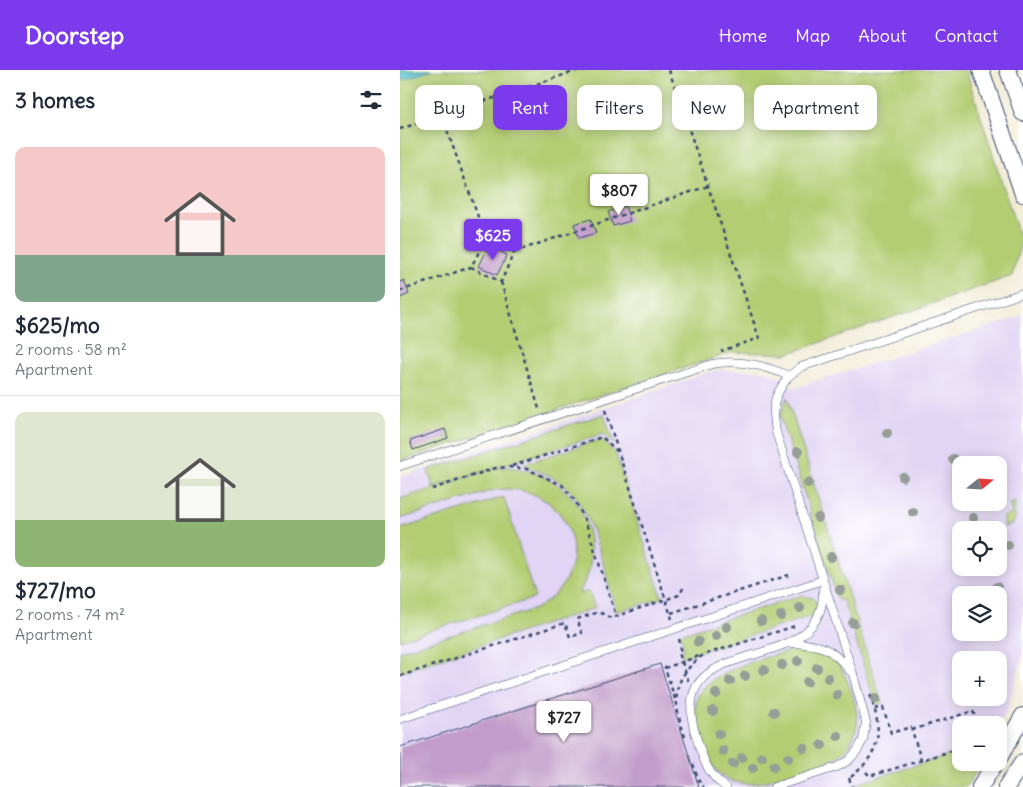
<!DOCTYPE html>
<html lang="en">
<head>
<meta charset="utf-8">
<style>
  :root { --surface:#fff; --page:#f2f2f3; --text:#1f2937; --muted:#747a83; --line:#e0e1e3; --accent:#7c3aed }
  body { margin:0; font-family:Delius,sans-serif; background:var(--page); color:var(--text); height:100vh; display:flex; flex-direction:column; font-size:19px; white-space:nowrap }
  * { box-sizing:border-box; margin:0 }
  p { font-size:16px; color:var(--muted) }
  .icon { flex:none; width:28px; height:28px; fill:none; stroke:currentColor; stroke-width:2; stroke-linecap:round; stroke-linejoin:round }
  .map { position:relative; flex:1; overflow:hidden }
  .sheet { display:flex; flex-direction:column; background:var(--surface); width:400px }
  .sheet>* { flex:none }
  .banner { position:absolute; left:15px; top:15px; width:475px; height:45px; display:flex; gap:10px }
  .needle { width:32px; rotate:72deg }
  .buttons { position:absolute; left:552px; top:386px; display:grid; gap:10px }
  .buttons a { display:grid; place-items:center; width:55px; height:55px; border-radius:10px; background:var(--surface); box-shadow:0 2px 12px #0003; font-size:25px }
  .price { position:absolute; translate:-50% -42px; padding:0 11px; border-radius:5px; background:#fff; color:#222; font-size:16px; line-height:32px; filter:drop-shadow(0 1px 2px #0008) }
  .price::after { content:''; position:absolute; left:50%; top:30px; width:15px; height:11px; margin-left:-8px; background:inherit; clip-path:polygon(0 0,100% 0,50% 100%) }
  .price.current { background:var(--accent); color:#fff }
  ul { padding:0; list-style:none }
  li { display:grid; align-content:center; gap:10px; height:265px; padding:0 15px }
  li+li { border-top:1px solid var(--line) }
  li span { display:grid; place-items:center; height:155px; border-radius:10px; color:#555 }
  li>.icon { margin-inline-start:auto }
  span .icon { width:90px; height:90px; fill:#fffc; stroke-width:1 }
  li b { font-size:21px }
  h2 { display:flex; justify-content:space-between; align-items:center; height:60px; padding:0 15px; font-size:21px }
  .chip { padding:0 18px; border-radius:10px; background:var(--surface); box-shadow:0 2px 12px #0003; font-size:18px; line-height:45px }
  .chip.current { background:var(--accent); color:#fff }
  header { display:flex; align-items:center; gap:30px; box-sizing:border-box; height:70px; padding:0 25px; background:var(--accent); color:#fff }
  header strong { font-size:24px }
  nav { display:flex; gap:28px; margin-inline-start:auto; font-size:18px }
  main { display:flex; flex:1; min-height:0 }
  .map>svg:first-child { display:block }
</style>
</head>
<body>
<header>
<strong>Doorstep</strong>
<nav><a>Home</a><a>Map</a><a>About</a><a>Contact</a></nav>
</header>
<main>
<section class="sheet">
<h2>3 homes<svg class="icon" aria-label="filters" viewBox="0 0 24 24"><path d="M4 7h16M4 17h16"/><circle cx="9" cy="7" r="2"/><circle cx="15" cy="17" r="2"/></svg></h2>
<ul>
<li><span style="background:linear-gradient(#f6c9c9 70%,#7fa58c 0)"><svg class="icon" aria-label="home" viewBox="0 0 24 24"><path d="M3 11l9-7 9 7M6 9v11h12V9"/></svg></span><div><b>$625/mo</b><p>2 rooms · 58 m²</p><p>Apartment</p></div></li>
<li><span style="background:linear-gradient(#dfe7d0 70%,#8fb573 0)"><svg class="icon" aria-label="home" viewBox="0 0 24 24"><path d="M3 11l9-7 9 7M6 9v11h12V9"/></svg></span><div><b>$727/mo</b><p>2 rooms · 74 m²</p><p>Apartment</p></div></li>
</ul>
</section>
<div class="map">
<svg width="623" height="717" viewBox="0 0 623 717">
  <rect width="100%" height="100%" fill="#fff"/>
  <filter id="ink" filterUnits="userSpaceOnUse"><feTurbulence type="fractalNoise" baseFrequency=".02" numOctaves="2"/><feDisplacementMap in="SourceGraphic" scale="10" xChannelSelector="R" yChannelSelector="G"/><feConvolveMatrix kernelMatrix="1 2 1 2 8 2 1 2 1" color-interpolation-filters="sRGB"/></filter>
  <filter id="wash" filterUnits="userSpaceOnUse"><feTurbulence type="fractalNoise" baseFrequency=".0096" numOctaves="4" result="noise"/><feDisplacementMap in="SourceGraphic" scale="20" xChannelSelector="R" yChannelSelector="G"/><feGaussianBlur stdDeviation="1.12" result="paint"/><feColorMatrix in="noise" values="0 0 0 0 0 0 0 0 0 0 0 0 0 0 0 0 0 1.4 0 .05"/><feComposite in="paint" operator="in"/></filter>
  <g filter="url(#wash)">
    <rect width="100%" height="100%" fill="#f2ecd6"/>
    <path fill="#e1d4f4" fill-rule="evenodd" d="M623,246V584L607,641L598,655H561V692L558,717H0V407L316,300H357L374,304L394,318ZM561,395H599V432H561ZM561,460H599V498H561ZM561,525H599V562H561ZM561,590H599V628H561Z"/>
    <g fill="#b4cd73" stroke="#687e68">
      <path d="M0,0H566L621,172L612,206L387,284L333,282L0,391Z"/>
      <path d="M387,327L481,629L483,633L476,635L443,530L438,531L380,347Z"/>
      <path d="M204,344L214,374L203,364L33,417L28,400Z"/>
      <path d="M202,369L215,382L262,528L216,542C206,508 194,441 167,418C155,406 138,401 123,394Z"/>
      <path d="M109,397C163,404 196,439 190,495C189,504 183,515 179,524L189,521L195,538L0,602V581L135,539C205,501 170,409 94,420L0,449V429L96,398Z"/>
      <path d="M104,427L135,528L0,570V459Z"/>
      <path d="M615,432L614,453L605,457L602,447L612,444L609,434Z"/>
      <path d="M402,525L413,528L417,534L415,545L283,587L281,583L284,577L280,564Z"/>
      <path d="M407,578C418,579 427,582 435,589C446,601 460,640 457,656C455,665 451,674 445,680C431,695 406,699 386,705C370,710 352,717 335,712C312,703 309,690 303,669C299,656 293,642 297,628C306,600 380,582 407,578Z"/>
      <path d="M561,681V692L582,693L566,717H457L456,714Z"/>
    </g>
    <path fill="#4bbac2" stroke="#337490" d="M0,0H32L0,11Z"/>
    <g id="blocks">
      <g fill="#c29cca">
        <path d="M57,20L62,37L25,49L20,32Z"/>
        <path d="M225,136L230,151L213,156L208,142Z"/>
        <path d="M191,149L196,163L179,168L174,154Z"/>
        <path d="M89,176L107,185L97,205L79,196Z"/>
        <path d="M4,210L9,224L0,228V212Z"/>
        <path d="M45,359L48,368L13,380L10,371Z"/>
        <path d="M260,594L299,717H0V677Z"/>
      </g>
    </g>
  </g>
  <g filter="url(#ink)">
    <use href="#blocks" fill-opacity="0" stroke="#3b4b70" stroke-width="1"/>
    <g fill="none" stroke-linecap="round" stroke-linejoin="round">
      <g stroke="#3b4b70" stroke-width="9">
        <g id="service">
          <path d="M0,396L312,294C339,289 364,295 389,306L401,297L623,223"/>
          <path d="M390,573C421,574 431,577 450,601"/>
          <path d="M0,649L423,510"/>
          <path d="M326,717C307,705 302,686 296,666C261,555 426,614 423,519"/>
          <path d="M374,717L437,697L449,690L457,681L463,670L466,652L453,604L376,362C372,335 372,328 389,306"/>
        </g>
      </g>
      <g stroke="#3b4b70" stroke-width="18">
        <g id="minor">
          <path d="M581,0L623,124"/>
          <path d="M608,0L623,43"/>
          <path d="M599,688L623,646"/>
          <path d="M580,717L596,692"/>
          <path d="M606,717L623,692"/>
        </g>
      </g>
      <g stroke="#3b4b70" stroke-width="2.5" stroke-dasharray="4 4" stroke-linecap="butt">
        <path d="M269,0L359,268L321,281"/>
        <path d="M42,46L86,169L114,182L101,212L71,197L86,169"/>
        <path d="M0,59L179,0"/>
        <path d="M114,182L308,116"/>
        <path d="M101,212L139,339"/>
        <path d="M0,221L71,197"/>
        <path d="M205,340L272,549"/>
        <path d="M112,396L202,367L218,382"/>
        <path d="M32,419L96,398L109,397L127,399L162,415L175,431L185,450L216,546"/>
        <path d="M271,543L389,505"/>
        <path d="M279,569L281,576L279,583L289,613"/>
        <path d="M0,606L165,553L170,567L182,563L177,549L199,542L211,548L279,525L284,517"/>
        <path d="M275,629L265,598L299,586"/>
        <path d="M475,639L483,637L491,663L511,657L521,690"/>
        <path d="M512,660L573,641L578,655"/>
        <path d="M285,667C273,631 270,610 303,585L395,556"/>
        <path d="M293,694L298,710L304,717"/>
        <path d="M466,702L470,706L561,678"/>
        <path d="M451,707C483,681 482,660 470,624"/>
        <path d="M449,708L452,717"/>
      </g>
      <use href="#service" stroke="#fff" stroke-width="8"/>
      <use href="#minor" stroke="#fff" stroke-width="16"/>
    </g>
    <g fill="#959e97">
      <circle cx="487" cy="363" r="5"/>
      <circle cx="398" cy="382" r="5"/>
      <circle cx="553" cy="389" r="5"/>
      <circle cx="503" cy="407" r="5"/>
      <circle cx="408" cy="413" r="5"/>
      <circle cx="513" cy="442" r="5"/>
      <circle cx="418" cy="448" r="5"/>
      <circle cx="573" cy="448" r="5"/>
      <circle cx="608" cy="475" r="5"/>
      <circle cx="431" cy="487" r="5"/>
      <circle cx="597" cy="517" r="5"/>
      <circle cx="440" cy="520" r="5"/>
      <circle cx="400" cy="538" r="5"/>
      <circle cx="381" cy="546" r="5"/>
      <circle cx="361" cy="551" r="5"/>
      <circle cx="453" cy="553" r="5"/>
      <circle cx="327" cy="557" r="5"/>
      <circle cx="316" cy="566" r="5"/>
      <circle cx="298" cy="572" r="5"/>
      <circle cx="398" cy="591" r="5"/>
      <circle cx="382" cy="595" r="5"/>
      <circle cx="417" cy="598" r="5"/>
      <circle cx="364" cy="600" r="5"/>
      <circle cx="345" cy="606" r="5"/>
      <circle cx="428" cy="608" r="5"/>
      <circle cx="330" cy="611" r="5"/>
      <circle cx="407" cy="612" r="5"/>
      <circle cx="316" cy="624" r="5"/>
      <circle cx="437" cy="625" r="5"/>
      <circle cx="476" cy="629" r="5"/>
      <circle cx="313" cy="641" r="5"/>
      <circle cx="374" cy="642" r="5"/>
      <circle cx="319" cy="664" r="5"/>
      <circle cx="438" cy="666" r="5"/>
      <circle cx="422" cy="675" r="5"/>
      <circle cx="404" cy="678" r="5"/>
      <circle cx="323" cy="681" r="5"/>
      <circle cx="362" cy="687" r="5"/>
      <circle cx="342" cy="688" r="5"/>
      <circle cx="388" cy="688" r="5"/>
      <circle cx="333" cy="694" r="5"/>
      <circle cx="374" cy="696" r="5"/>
      <circle cx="353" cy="698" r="5"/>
    </g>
  </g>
</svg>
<div class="buttons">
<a><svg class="needle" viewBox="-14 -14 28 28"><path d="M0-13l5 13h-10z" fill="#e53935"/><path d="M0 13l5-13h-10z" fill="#747a83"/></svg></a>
<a><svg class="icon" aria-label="locate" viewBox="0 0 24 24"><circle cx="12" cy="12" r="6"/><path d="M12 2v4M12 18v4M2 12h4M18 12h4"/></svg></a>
<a><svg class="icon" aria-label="layers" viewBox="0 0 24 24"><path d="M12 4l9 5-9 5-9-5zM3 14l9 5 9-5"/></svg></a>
<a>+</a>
<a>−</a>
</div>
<b class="price" style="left:219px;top:146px">$807</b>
<b class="price current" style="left:93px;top:191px">$625</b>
<b class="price" style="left:164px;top:673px">$727</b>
<div class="banner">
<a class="chip">Buy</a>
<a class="chip current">Rent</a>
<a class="chip">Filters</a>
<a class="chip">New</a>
<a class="chip">Apartment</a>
</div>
</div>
</main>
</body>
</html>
